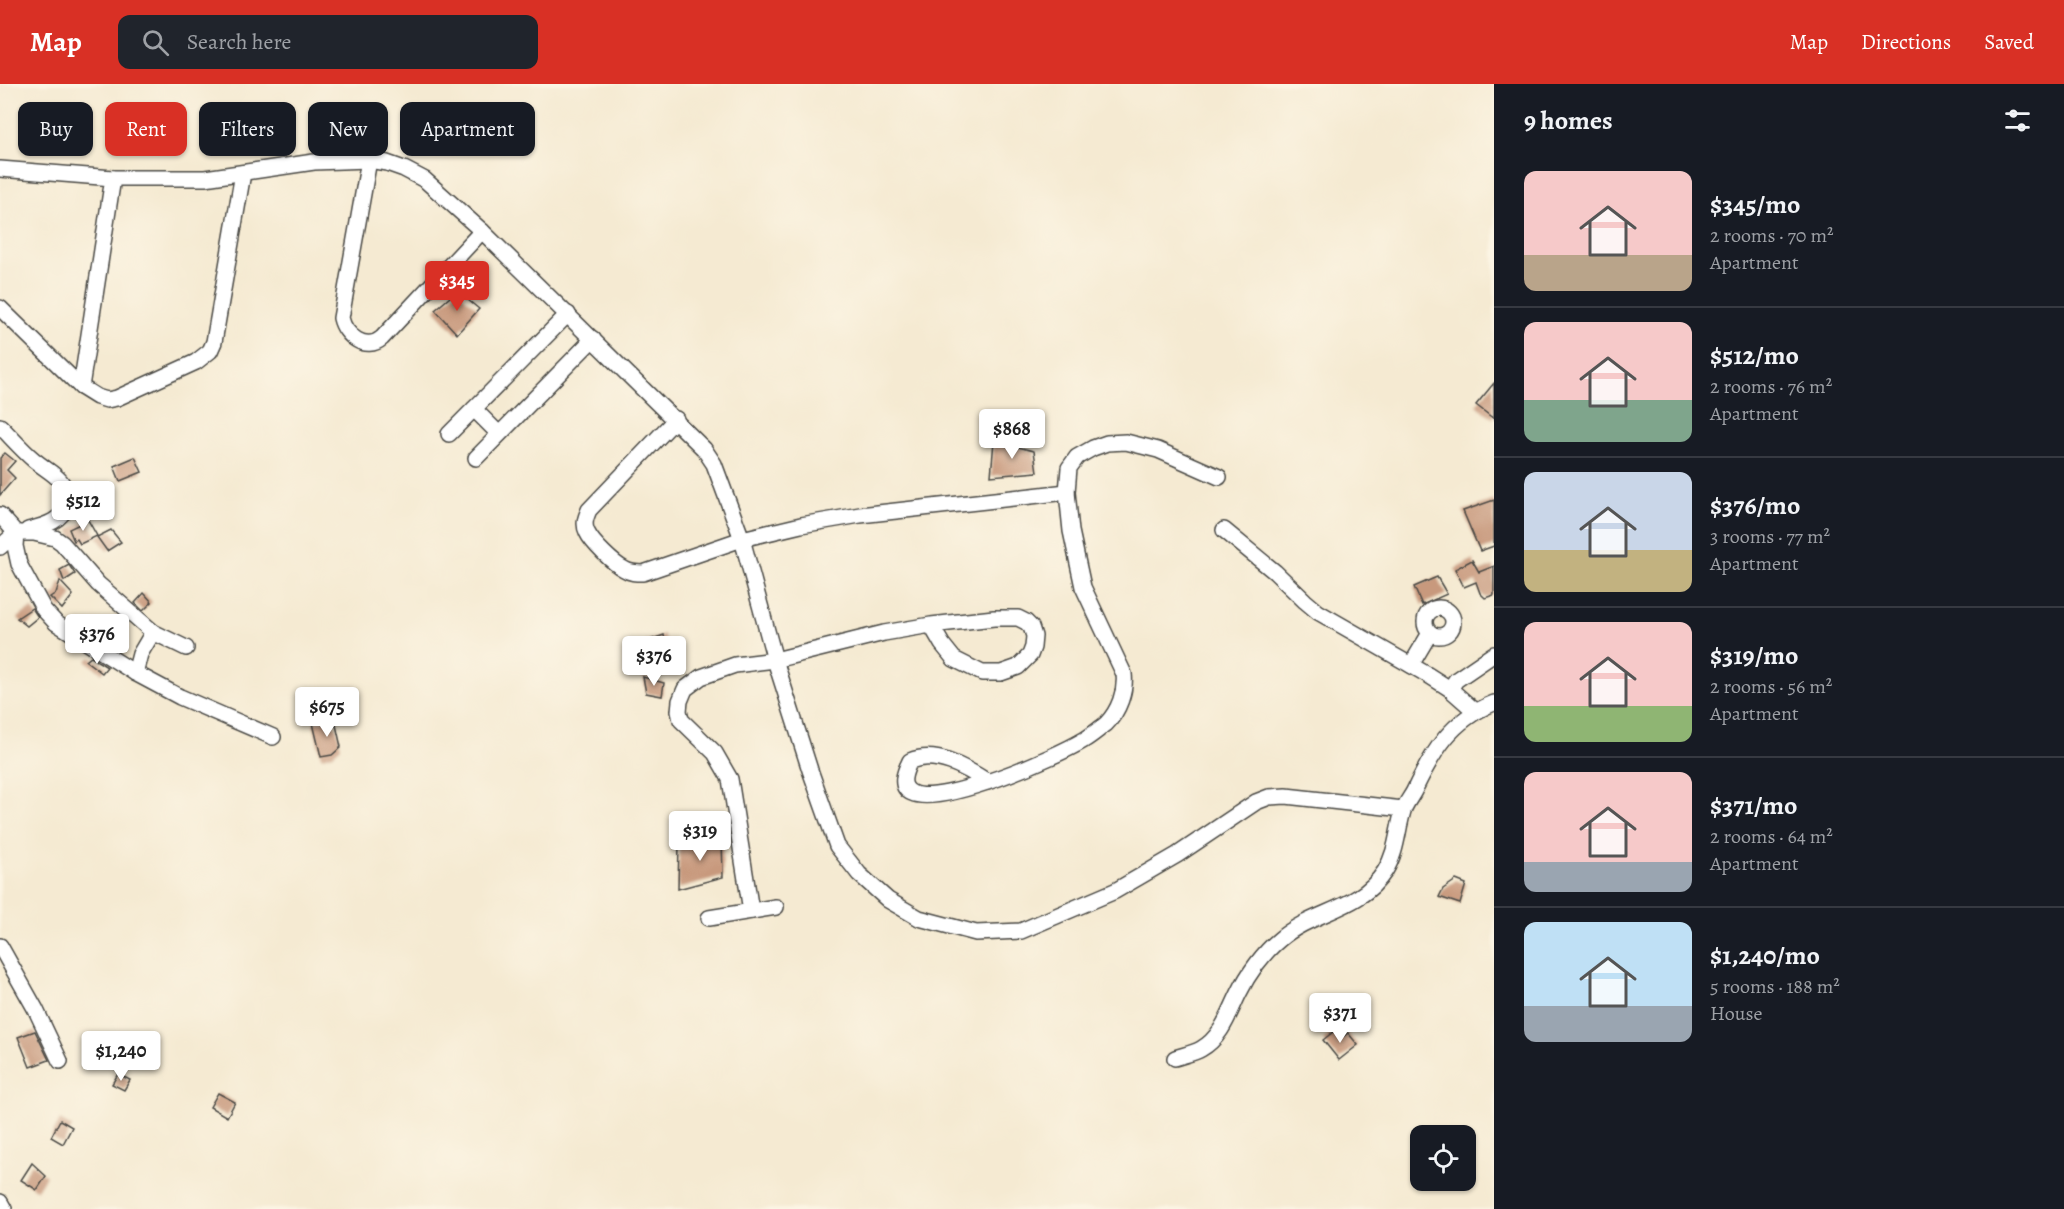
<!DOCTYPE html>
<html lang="en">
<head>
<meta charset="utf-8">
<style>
  :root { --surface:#171b24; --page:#20242c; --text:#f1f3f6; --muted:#9ea1a6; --line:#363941; --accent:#d93025 }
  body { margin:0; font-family:Alegreya,serif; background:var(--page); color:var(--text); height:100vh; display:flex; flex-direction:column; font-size:22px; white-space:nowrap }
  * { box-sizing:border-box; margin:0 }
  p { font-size:20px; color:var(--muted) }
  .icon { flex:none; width:33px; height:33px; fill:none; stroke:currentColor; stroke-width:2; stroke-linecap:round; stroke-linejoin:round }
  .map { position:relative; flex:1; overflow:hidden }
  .drawer { display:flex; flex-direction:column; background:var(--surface); width:570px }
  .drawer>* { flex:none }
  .banner { position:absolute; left:18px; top:18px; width:570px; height:54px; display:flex; gap:12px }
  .fabs { position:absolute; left:1410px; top:1041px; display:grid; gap:12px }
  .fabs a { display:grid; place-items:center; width:66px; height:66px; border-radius:12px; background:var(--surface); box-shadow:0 2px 4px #0004; font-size:30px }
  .price { position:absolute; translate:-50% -51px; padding:0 14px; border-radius:6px; background:#fff; color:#222; font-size:20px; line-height:39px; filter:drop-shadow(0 2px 3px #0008) }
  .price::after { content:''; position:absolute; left:50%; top:36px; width:18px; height:14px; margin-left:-9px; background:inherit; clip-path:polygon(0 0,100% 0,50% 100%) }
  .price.current { background:var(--accent); color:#fff }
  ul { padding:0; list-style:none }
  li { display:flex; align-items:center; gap:18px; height:150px; padding:0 30px }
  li+li { border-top:2px solid var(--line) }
  li span { display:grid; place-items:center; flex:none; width:168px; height:120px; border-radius:12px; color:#555 }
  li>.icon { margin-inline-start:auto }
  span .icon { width:72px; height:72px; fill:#fffc; stroke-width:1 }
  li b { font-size:26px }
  h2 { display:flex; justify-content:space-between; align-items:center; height:72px; padding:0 30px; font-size:26px }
  .pill { padding:0 21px; border-radius:12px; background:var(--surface); box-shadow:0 2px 4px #0004; font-size:21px; line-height:54px }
  .pill.current { background:var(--accent); color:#fff }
  header { display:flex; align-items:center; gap:36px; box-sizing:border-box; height:84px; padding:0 30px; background:var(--accent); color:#fff }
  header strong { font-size:28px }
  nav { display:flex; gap:33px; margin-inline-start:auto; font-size:21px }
  .search { width:420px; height:54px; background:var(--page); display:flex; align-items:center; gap:15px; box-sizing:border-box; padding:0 21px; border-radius:12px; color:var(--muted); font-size:22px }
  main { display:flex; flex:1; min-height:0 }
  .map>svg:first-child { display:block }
</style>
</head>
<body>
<header>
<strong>Map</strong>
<div class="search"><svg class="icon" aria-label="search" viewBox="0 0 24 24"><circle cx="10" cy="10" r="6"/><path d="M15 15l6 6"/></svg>Search here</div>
<nav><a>Map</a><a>Directions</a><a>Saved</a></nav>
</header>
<main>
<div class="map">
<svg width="1494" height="1125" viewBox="0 0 1494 1125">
  <rect width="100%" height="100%" fill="#fcf5e5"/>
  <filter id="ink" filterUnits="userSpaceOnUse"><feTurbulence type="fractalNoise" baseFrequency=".0167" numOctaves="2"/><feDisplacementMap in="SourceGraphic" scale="12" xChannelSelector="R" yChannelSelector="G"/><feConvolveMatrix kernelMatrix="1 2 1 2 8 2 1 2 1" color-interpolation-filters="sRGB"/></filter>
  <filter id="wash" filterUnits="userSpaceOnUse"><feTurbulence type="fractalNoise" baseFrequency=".008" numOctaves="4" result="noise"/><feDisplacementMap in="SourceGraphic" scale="24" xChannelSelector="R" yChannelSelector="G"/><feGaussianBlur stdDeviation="1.35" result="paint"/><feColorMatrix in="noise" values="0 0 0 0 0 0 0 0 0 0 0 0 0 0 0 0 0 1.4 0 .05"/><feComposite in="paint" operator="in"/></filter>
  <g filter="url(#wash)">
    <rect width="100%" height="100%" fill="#f5ead2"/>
    <g id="blocks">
      <g fill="#c8997d">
        <path d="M457,207L479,225L457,250L435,226Z"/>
        <path d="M1494,299V335L1476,321Z"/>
        <path d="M994,357L1034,367L1037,388L991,392Z"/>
        <path d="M5,369L15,377L7,386L15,394L0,411V374Z"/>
        <path d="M135,373L142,388L120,397L114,382Z"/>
        <path d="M1494,416V462L1480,467L1463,427Z"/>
        <path d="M88,436L97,452L80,460L77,455L74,457L69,445Z"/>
        <path d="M111,446L121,458L107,467L97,453Z"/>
        <path d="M1472,476L1479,488L1494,482V511L1485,514L1480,509L1476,498L1464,503L1455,485Z"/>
        <path d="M69,481L75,490L64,497L60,486Z"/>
        <path d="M1437,493L1447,510L1422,521L1414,503Z"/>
        <path d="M60,497L73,511L62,525L50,513L56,509Z"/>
        <path d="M144,509L152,518L143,527L135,519Z"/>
        <path d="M32,524L38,533L27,542L17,534Z"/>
        <path d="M664,551L673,582L651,592L644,558Z"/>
        <path d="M91,573L107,583L102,589L86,577Z"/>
        <path d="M643,593L664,599L662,612L646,609Z"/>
        <path d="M328,635L330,643L336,641L341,663L332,671L321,673L313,639Z"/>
        <path d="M722,755L723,793L678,805L679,759Z"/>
        <path d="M1456,796L1466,800L1460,820L1439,813L1443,805Z"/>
        <path d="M1338,944L1344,952L1348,949L1358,961L1339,976L1323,956Z"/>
        <path d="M35,947L49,976L30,983L18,953Z"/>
        <path d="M118,990L130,996L124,1006L112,1000Z"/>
        <path d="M218,1009L235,1018L227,1033L210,1023Z"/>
        <path d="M60,1036L72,1043L63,1060L51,1053Z"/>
        <path d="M32,1079L46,1092L37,1106L21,1096Z"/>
      </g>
    </g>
  </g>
  <g filter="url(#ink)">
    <use href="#blocks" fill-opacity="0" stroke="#494844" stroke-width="1.5"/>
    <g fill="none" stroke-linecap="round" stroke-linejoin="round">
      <g stroke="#494844" stroke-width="18">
        <g id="minor">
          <path d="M369,76L341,234C345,252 366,268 382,254L482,147"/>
          <path d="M0,85L113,94H205L314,78L369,76L387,79L404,85L425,96L482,147L704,365L714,380L742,455L775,576L810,686L837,762L859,790L888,816L919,834L976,849L1021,847L1115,807L1177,771L1256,718L1269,713L1286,712L1403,725"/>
          <path d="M0,224L81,303L97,313L107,316L117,314L196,278L210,267L214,258L243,89"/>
          <path d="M81,303L113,94"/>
          <path d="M474,325L499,350"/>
          <path d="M676,335L589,426C586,433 583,440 587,448C592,459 614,480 624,485C630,489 636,489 643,489L742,455L801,441L860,431L1067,408"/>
          <path d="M0,342C11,353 22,366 34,376C54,392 62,391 70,418C61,437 48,441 28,446"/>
          <path d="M449,350L568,230"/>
          <path d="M476,374L593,255"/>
          <path d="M0,431L16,449L15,462L19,480L44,526L56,539L135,589L180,613L273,653"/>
          <path d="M1224,446L1275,488L1305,517L1318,528L1428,591L1450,605L1475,627"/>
          <path d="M0,463L16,449H34L55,454L62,459L98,500L153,548L186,564"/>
          <circle cx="1439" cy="538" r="14"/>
          <path d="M1411,581L1430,549"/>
          <path d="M135,589L140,570L153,548"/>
          <path d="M1450,605L1456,596L1494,570"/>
          <path d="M988,698C966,684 936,666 910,677C905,687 898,703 912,709C941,723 1056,673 1084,656C1091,652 1099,645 1106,640C1119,627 1126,607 1124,590L1083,503L1071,447L1067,408L1069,384L1077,373L1093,364L1107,359L1126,358L1158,366L1219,393"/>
          <path d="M751,827L730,695L715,669L681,636L679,627L680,617L685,605L701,593L735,581L775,576L884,549L931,541L994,534H1018L1026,538L1031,543L1034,552L1033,563L1030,571L1018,583L1001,589H982L954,575L942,560L931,541"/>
          <path d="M709,834L776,823"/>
          <path d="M0,862L36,926L60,977"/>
          <path d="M1175,974C1184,971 1194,969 1201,965C1222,953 1229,929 1239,909C1248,890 1263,869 1280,855C1314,826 1359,827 1385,787C1397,768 1397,747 1403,727C1405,720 1411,713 1414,707C1433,667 1451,636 1494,619"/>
          <path d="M0,1118L4,1125"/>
        </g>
      </g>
      <use href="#minor" stroke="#fff" stroke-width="15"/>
    </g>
  </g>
</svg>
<div class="fabs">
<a><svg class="icon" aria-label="locate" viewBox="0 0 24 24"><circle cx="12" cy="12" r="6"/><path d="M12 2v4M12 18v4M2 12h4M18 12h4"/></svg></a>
</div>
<b class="price current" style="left:457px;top:228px">$345</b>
<b class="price" style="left:1012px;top:376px">$868</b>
<b class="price" style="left:83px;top:448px">$512</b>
<b class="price" style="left:97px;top:581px">$376</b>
<b class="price" style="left:654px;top:603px">$376</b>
<b class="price" style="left:327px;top:654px">$675</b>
<b class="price" style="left:700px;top:778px">$319</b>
<b class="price" style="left:1340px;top:960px">$371</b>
<b class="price" style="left:121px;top:998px">$1,240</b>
<div class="banner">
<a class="pill">Buy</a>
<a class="pill current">Rent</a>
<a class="pill">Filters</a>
<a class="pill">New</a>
<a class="pill">Apartment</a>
</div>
</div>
<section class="drawer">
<h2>9 homes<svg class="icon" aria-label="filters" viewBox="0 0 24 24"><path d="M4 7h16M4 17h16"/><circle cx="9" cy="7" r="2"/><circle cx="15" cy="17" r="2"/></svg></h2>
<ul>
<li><span style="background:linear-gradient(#f6c9c9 70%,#b9a48a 0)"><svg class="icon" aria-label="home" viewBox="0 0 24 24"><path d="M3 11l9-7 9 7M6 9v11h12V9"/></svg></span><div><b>$345/mo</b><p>2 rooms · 70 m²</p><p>Apartment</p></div></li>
<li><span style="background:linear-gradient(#f6c9c9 65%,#7fa58c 0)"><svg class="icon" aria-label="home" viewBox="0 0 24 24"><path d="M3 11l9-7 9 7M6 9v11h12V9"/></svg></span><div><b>$512/mo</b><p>2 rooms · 76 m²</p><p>Apartment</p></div></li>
<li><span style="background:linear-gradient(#c9d6e8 65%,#c2b280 0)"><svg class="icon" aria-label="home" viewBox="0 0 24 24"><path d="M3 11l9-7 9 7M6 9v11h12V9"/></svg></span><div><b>$376/mo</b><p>3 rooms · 77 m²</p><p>Apartment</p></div></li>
<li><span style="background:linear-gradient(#f6c9c9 70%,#8fb573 0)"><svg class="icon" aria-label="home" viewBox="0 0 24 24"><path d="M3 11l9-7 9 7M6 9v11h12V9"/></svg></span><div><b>$319/mo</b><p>2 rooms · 56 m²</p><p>Apartment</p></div></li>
<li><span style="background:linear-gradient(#f6c9c9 75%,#9aa5b1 0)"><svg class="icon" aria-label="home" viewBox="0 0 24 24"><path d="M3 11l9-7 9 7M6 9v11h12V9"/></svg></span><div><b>$371/mo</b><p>2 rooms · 64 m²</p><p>Apartment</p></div></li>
<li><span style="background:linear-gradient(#bfe0f5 70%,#9aa5b1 0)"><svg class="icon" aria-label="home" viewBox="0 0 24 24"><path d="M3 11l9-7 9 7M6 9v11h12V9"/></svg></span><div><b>$1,240/mo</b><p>5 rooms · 188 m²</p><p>House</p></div></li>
</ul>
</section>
</main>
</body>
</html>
